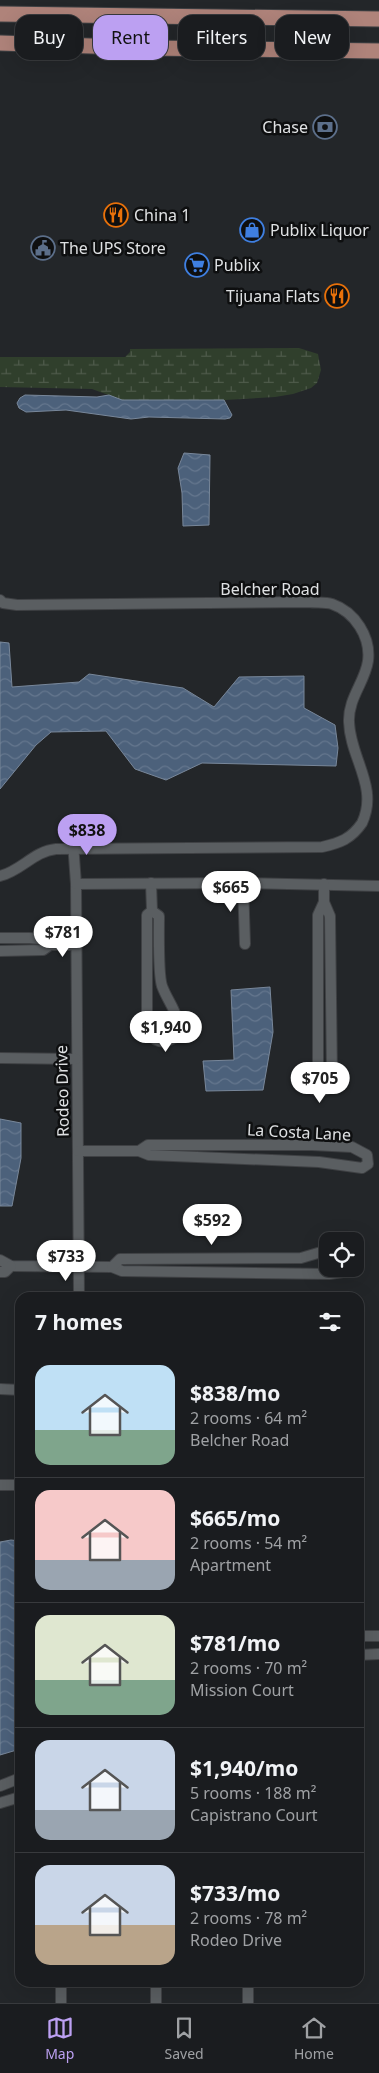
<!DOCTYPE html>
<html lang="en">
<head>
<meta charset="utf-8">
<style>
  :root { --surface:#1a1c1f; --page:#27292c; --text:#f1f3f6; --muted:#9fa1a4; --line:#383a3d; --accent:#bca0f2 }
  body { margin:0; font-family:"Noto Sans",sans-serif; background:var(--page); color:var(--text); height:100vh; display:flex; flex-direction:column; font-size:19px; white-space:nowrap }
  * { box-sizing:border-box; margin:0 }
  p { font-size:16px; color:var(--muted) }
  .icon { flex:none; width:28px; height:28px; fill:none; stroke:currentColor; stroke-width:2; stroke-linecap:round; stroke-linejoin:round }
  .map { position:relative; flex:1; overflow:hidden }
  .drawer { position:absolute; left:15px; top:1292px; width:349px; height:695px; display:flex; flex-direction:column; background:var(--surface); border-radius:15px; box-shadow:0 5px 20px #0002,0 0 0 1px var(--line) }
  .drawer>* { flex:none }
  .guide { position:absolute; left:15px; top:15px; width:350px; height:45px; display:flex; gap:10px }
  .tools { position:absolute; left:319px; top:1232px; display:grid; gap:10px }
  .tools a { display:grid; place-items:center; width:45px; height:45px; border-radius:10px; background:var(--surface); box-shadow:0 5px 20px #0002,0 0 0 1px var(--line); font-size:25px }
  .price { position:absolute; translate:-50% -42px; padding:0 11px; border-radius:18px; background:#fff; color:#222; font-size:16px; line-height:32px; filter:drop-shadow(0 1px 2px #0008) }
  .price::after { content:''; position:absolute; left:50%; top:30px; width:15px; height:11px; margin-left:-8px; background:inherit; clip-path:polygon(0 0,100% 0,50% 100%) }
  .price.on { background:var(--accent); color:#111 }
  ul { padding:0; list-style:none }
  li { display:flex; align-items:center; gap:15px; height:125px; padding:0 20px }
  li+li { border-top:1px solid var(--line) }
  li span { display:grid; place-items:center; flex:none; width:140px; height:100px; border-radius:15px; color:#555 }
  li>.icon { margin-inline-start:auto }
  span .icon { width:60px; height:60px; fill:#fffc; stroke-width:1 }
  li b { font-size:21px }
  h2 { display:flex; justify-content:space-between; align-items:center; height:60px; padding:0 20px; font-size:21px }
  .tag { padding:0 18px; border-radius:15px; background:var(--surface); box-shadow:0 5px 20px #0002,0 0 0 1px var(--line); font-size:18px; line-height:45px }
  .tag.on { background:var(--accent); color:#111 }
  .tabs { display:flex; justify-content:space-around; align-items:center; height:70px; border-top:1px solid var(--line); background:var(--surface); font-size:14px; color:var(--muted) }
  .tabs a { display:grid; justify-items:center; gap:2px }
  .tabs .on { color:var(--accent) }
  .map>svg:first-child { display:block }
</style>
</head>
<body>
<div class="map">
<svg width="379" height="2003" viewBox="0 0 379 2003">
  <defs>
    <pattern id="wetland-marsh" width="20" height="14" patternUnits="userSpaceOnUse" patternTransform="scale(1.25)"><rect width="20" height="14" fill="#303f2c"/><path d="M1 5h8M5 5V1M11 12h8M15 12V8" fill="none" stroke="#4e5a4a"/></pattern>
    <pattern id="water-waves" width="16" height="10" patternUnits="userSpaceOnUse" patternTransform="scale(1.25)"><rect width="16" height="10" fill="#4c617b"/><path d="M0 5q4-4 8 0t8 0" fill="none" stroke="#65778e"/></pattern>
  </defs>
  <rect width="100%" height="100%" fill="#232629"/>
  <path fill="url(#wetland-marsh)" d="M299,348L318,354L321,370L317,383L311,388L293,394L275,397L225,400H122L92,389L0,387V357H125L130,352V349Z"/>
  <g fill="url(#water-waves)" stroke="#78879a">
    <path d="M25,395L97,397L109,395L122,400H224L232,415L230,418L225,419L149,417L131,419L66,410L26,412L19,408L17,403L20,398Z"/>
    <path d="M184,453L210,455L209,525L183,526L182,493L178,468Z"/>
    <path d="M0,642L9,643L12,687L79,682L89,674L183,688L214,707L239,677L304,676V708L335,725L338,748L336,766L202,763L166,780L135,769L106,731L51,732L36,745L0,789Z"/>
    <path d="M270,987L273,1032L263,1090L206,1091L203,1061L234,1060L231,990Z"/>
    <path d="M0,1119L21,1123V1158L12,1206H0Z"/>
    <path d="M11,1540L20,1541V1749L0,1755V1542Z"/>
  </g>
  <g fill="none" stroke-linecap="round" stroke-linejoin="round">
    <g stroke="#3f4144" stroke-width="12">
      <g id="street">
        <path d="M0,600L3,603L17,605L309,602C316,603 325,602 332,604C355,612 371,637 368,661C365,682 348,698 349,722C350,758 379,787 362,823C351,839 340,843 322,847L56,849C34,851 21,871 0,876"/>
        <path d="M72,829L76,884L79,1298"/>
        <path d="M151,883L152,911L147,915V1029C154,1044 163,1044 176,1037C182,1015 169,1005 162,986C158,974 159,932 159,916L152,911"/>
        <path d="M243,883L245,944"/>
        <path d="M76,884L243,883L379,886"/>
        <path d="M324,902L330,916L332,1078L330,1088C322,1091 317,1092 310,1087L311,1077L318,1068V915L324,902V884"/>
        <path d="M0,938H30L40,939L50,945H77"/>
        <path d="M0,951L43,950L50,945"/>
        <path d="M0,1058L76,1059"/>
        <path d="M78,1151H139L149,1155L319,1162L362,1168L368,1164L367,1155L352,1147L312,1145H148L139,1151"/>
        <path d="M0,1260L11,1266L112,1267L122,1271L329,1274L350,1271L351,1269"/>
        <path d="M112,1267L120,1259L301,1258L328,1250"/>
        <path d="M0,1272H5L11,1266"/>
        <path d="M0,1389L20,1390"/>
        <path d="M0,1485H20"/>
        <path d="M359,1636H379"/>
        <path d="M359,1655L379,1654"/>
        <path d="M0,1786L20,1778"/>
        <path d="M0,1803L20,1797"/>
        <path d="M61,1982V2003"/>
        <path d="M156,1982V2003"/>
        <path d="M248,1982V2003"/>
      </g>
    </g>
    <g stroke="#3f4144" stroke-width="17">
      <g id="primary">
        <path d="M0,14L379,19"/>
        <path d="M0,43L151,48L379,51"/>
      </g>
    </g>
    <use href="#street" stroke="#5a5e61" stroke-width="10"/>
    <use href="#primary" stroke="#af837a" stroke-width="15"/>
  </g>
  <defs>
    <g id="bank-ring" transform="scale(1.25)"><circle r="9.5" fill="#0e0f10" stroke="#5c6f8a" stroke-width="1.5"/><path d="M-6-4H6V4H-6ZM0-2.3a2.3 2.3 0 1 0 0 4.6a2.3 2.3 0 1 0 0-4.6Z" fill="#5c6f8a"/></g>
    <g id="restaurant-ring" transform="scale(1.25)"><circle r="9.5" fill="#0e0f10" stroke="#e8710a" stroke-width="1.5"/><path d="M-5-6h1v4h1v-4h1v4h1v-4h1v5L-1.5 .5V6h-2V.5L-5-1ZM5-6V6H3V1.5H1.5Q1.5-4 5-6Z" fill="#e8710a"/></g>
    <g id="shop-ring" transform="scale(1.25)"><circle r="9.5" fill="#0e0f10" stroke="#3f7fe0" stroke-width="1.5"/><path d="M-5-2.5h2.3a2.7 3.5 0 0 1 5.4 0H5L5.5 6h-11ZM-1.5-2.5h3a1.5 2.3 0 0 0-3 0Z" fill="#3f7fe0"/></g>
    <g id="civic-ring" transform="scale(1.25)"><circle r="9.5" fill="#0e0f10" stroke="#5c6f8a" stroke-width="1.5"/><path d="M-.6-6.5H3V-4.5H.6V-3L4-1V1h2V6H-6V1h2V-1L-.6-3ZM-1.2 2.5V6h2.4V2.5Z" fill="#5c6f8a"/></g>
    <g id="supermarket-ring" transform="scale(1.25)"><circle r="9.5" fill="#0e0f10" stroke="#3f7fe0" stroke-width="1.5"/><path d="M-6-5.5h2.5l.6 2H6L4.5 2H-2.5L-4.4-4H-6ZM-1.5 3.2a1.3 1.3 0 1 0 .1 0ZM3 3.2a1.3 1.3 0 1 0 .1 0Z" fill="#3f7fe0"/></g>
  </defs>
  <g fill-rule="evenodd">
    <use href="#bank-ring" x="325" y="127"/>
    <use href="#restaurant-ring" x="116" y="215"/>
    <use href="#shop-ring" x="252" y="230"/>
    <use href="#civic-ring" x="43" y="248"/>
    <use href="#supermarket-ring" x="197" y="265"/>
    <use href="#restaurant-ring" x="337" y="296"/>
  </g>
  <g text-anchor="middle" stroke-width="5" stroke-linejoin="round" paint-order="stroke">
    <g font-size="16" fill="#dfe1e3" stroke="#0e0f10" text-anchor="start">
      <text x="308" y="133" text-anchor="end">Chase</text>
      <text x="134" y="221">China 1</text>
      <text x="270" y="236">Publix Liquor</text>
      <text x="60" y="254">The UPS Store</text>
      <text x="214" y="271">Publix</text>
      <text x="320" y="302" text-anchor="end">Tijuana Flats</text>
    </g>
    <g font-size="16" fill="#dfe1e3" stroke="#0e0f10">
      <text x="270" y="595">Belcher Road</text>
      <text transform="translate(62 1091) rotate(-91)" y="6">Rodeo Drive</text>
      <text transform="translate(299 1132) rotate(3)" y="6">La Costa Lane</text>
    </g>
  </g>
</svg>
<div class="tools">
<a><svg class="icon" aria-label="locate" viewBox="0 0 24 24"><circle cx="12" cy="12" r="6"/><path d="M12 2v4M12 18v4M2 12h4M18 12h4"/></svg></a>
</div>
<b class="price on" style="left:87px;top:856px">$838</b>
<b class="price" style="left:231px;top:913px">$665</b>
<b class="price" style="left:63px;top:958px">$781</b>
<b class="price" style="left:166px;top:1053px">$1,940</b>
<b class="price" style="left:320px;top:1104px">$705</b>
<b class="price" style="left:212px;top:1246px">$592</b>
<b class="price" style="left:66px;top:1282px">$733</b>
<div class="guide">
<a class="tag">Buy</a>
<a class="tag on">Rent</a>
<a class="tag">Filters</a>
<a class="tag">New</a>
</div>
<section class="drawer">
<h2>7 homes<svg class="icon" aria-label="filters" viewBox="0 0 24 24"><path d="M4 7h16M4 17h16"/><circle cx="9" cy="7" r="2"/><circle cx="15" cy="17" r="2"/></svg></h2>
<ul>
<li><span style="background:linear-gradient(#bfe0f5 65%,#7fa58c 0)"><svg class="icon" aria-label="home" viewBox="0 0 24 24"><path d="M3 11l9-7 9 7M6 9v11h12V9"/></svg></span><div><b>$838/mo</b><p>2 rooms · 64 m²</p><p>Belcher Road</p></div></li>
<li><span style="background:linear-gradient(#f6c9c9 70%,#9aa5b1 0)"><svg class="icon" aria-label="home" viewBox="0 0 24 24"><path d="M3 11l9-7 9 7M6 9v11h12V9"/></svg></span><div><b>$665/mo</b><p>2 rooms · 54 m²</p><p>Apartment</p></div></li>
<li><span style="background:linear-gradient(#dfe7d0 65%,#7fa58c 0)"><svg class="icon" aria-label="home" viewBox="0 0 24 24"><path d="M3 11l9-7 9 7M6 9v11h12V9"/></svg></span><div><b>$781/mo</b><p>2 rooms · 70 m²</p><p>Mission Court</p></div></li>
<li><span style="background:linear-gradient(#c9d6e8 70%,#9aa5b1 0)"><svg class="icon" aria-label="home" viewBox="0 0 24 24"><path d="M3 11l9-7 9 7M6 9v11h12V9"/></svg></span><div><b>$1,940/mo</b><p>5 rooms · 188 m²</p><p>Capistrano Court</p></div></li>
<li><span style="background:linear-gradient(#c9d6e8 60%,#b9a48a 0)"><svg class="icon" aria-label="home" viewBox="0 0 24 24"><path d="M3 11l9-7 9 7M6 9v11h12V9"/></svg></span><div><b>$733/mo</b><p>2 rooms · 78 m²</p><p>Rodeo Drive</p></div></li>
</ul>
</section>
</div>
<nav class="tabs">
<a class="on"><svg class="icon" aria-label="map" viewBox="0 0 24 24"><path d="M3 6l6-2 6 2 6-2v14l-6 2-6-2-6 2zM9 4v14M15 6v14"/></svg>Map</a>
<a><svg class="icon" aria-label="saved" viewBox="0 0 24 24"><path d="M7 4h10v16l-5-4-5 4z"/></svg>Saved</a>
<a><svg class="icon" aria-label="home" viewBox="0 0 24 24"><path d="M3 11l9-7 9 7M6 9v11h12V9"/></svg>Home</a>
</nav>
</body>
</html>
